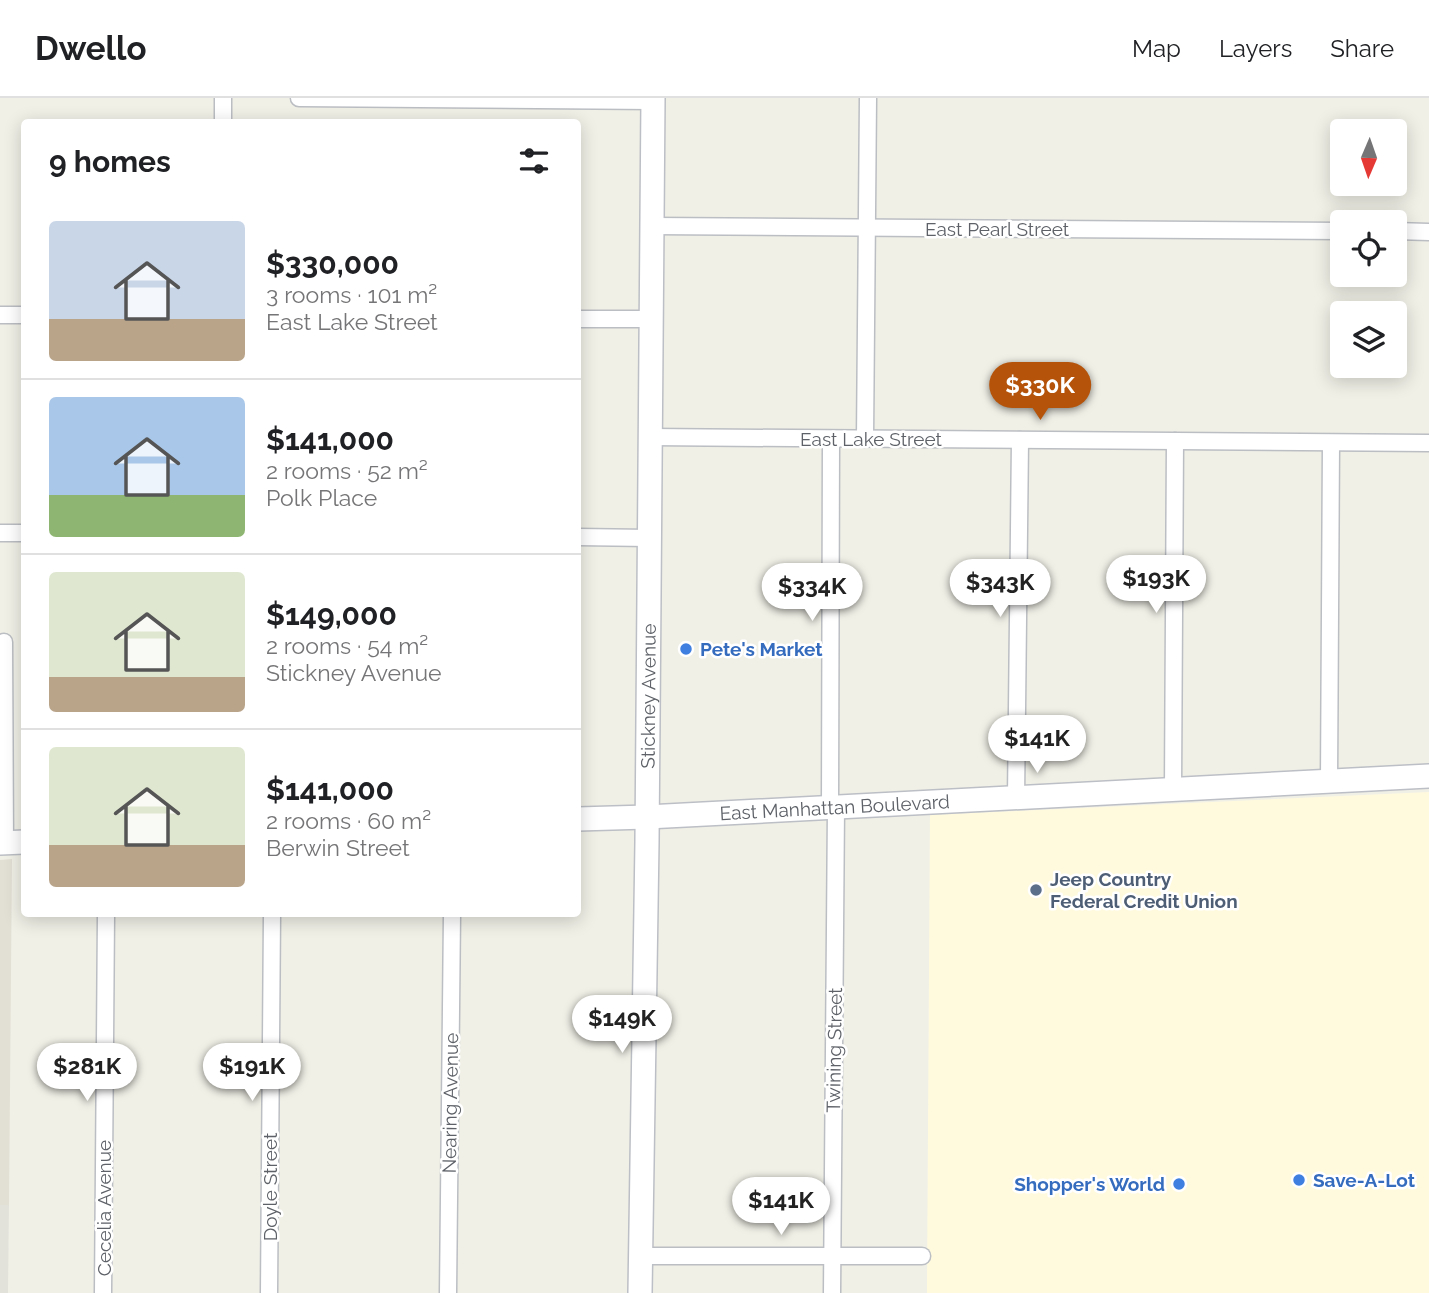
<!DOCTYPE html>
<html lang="en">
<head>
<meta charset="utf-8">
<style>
  :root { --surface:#fff; --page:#f6f6f6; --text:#202124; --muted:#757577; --line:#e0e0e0; --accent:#b45309 }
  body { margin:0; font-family:Raleway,sans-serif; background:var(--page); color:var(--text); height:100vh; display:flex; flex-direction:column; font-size:26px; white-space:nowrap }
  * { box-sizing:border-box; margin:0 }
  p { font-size:23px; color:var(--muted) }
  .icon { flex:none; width:38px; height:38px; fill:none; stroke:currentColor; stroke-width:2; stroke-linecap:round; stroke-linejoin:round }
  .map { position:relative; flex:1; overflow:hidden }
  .details { position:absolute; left:21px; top:21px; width:560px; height:798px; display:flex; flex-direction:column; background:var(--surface); border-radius:7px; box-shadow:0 4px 18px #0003 }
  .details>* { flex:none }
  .needle { width:46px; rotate:182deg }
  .buttons { position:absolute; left:1330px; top:21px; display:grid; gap:14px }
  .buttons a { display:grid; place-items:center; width:77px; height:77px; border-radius:7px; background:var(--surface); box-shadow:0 4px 18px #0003; font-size:35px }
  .price { position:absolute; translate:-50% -60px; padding:0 16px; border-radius:24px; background:#fff; color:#222; font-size:23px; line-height:46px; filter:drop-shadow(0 2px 4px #0008) }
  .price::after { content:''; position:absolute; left:50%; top:42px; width:21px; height:16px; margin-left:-10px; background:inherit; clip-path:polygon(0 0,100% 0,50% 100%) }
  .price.current { background:var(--accent); color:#fff }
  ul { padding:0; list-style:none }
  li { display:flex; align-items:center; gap:21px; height:175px; padding:0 28px }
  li+li { border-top:2px solid var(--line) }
  li span { display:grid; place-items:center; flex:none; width:196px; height:140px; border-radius:7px; color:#555 }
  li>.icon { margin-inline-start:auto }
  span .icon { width:84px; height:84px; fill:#fffc; stroke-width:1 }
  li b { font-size:30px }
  h2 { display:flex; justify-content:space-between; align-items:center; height:84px; padding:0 28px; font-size:30px }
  header { display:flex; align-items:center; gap:42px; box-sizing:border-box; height:98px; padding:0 35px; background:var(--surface); border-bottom:2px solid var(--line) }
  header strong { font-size:33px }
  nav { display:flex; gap:38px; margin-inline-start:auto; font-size:24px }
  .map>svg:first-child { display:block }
</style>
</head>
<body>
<header>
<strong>Dwello</strong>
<nav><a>Map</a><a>Layers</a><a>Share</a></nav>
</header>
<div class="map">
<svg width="1429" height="1195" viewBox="0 0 1429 1195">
  <rect width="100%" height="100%" fill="#f1f0e7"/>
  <path fill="#fffade" d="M1429,694V1195H927L930,717Z"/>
  <path fill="#e2e2db" d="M0,1107H9L8,1195H0Z"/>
  <path fill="#e2dfd5" d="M12,761L9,1107H0V762Z"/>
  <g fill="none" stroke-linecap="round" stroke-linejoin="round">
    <g stroke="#bbbec3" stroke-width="19">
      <g id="street">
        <path d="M299,0L653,3"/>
        <path d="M223,24V0"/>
        <path d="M652,128L1342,133"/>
        <path d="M1395,133L1429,134"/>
        <path d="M0,217H24"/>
        <path d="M578,221H651"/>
        <path d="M650,339L1429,345"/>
        <path d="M865,341L868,0"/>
        <path d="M0,435H24"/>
        <path d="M578,439L649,440"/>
        <path d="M4,544L5,745"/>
        <path d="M1329,683L1331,345"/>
        <path d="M1173,691L1175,343"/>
        <path d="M1016,700L1020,342"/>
        <path d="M830,710L831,341"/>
        <path d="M641,1158H922"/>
        <path d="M103,1195L106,816"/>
        <path d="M269,1195L272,816"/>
        <path d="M448,1195L452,816"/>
        <path d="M832,1195L836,709"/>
      </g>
    </g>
    <g stroke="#bcbfc5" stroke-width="26">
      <g id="secondary">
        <path id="s1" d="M578,721L647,719L1429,678"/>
        <path d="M0,745L24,744"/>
        <path id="s2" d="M640,1195L647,744L653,0"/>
      </g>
    </g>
    <use href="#street" stroke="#fff" stroke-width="16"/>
    <use href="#secondary" stroke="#fff" stroke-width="23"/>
  </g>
  <g fill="#3f7fe0" stroke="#fff" stroke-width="2.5">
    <circle cx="686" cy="551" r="7"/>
    <circle cx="1299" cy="1082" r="7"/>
    <circle cx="1179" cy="1086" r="7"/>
  </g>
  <circle fill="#5c6f8a" stroke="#fff" stroke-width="2.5" cx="1036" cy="792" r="7"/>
  <g text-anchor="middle" stroke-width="5" stroke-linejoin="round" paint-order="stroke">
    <g font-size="19" fill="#5e6268" stroke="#fff">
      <text x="997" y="138">East Pearl Street</text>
      <text x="871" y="348">East Lake Street</text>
      <text dy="7" stroke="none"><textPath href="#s2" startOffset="597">Stickney Avenue</textPath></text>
      <text dy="7" stroke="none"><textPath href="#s1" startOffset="257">East Manhattan Boulevard</textPath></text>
      <text transform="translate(834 952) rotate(-89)" y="7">Twining Street</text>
      <text transform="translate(450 1005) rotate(-89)" y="7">Nearing Avenue</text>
      <text transform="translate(270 1089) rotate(-90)" y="7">Doyle Street</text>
      <text transform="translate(104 1110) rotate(-90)" y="7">Cecelia Avenue</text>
    </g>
    <g font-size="19" font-weight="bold" fill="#366cbe" stroke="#fff" text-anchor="start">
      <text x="700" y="558">Pete's Market</text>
      <text x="1313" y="1089">Save-A-Lot</text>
      <text x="1165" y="1093" text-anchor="end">Shopper's World</text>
    </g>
    <g font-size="19" font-weight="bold" fill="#4e5e75" stroke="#fff" text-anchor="start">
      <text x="1050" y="788">Jeep Country<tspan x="1050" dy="22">Federal Credit Union</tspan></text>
    </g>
  </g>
</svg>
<div class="buttons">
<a><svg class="needle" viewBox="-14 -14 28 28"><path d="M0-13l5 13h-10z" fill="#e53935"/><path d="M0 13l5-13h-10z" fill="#757577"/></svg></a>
<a><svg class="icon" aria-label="locate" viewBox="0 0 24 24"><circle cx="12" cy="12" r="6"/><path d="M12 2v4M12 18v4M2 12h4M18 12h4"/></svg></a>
<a><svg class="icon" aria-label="layers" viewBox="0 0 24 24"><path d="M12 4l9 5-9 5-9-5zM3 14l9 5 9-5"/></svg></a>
</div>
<b class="price current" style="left:1040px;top:324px">$330K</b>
<b class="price" style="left:1156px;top:517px">$193K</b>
<b class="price" style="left:1000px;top:521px">$343K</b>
<b class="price" style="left:812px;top:525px">$334K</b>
<b class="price" style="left:1037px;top:677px">$141K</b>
<b class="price" style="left:622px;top:957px">$149K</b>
<b class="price" style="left:87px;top:1005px">$281K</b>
<b class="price" style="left:252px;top:1005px">$191K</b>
<b class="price" style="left:781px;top:1139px">$141K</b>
<section class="details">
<h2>9 homes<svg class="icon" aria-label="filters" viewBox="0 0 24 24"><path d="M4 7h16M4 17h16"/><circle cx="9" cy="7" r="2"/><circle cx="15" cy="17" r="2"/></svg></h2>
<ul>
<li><span style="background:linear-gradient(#c9d6e8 70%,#b9a48a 0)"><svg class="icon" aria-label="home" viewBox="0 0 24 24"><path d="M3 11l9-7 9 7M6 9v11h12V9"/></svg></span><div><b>$330,000</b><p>3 rooms · 101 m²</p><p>East Lake Street</p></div></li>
<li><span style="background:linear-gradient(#a9c7e8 70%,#8fb573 0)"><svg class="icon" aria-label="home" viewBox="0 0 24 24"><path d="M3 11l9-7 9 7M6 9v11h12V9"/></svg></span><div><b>$141,000</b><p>2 rooms · 52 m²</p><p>Polk Place</p></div></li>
<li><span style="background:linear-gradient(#dfe7d0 75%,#b9a48a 0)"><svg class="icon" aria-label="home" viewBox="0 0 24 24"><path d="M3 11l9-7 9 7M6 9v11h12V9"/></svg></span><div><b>$149,000</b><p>2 rooms · 54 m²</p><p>Stickney Avenue</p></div></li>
<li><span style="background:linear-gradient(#dfe7d0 70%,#b9a48a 0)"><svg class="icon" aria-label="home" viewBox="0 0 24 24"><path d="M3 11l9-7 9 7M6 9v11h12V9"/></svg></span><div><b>$141,000</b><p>2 rooms · 60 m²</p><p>Berwin Street</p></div></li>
</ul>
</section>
</div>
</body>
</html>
